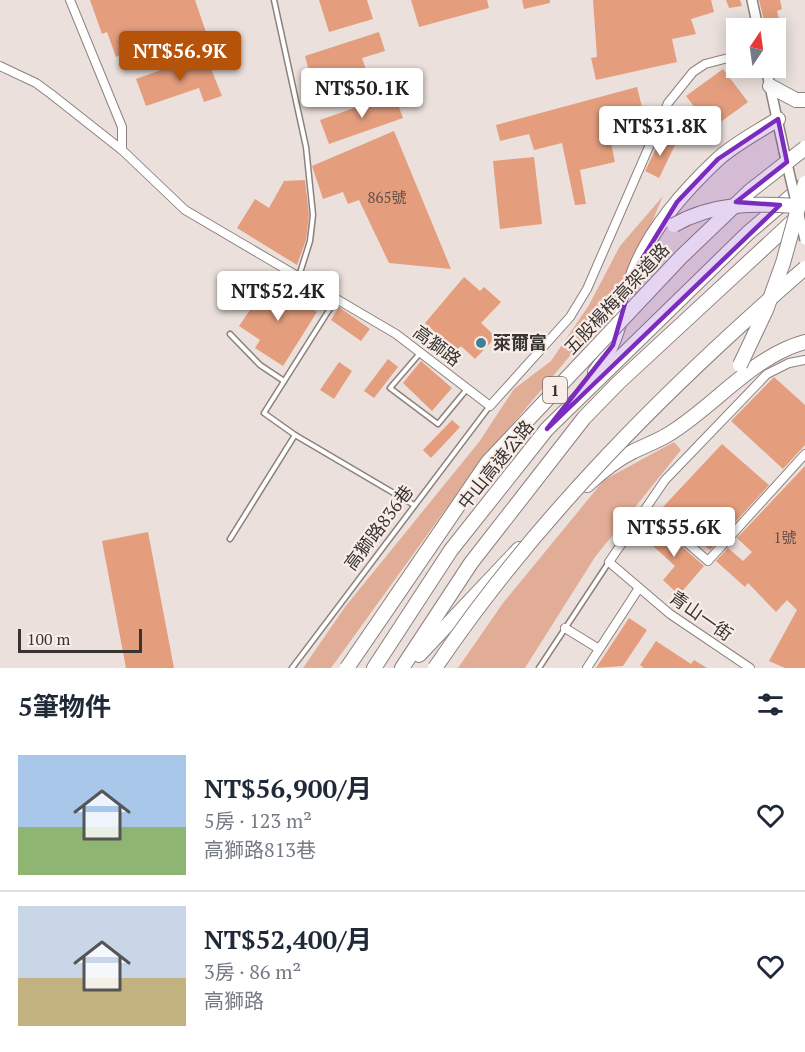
<!DOCTYPE html>
<html lang="zh-TW">
<head>
<meta charset="utf-8">
<style>
  :root { --surface:#fff; --page:#f2f2f3; --text:#1f2937; --muted:#747a83; --line:#e0e1e3; --accent:#b45309 }
  body { margin:0; font-family:"PT Serif","Noto Sans TC",serif; background:var(--page); color:var(--text); height:100vh; display:flex; flex-direction:column; font-size:22px; white-space:nowrap }
  * { box-sizing:border-box; margin:0 }
  p { font-size:20px; color:var(--muted) }
  .icon { flex:none; width:33px; height:33px; fill:none; stroke:currentColor; stroke-width:2; stroke-linecap:round; stroke-linejoin:round }
  .map { position:relative; height:668px; overflow:hidden }
  .sheet { display:flex; flex-direction:column; background:var(--surface); flex:1 }
  .sheet>* { flex:none }
  .needle { width:39px; rotate:13deg }
  .buttons { position:absolute; left:726px; top:18px; display:grid; gap:12px }
  .buttons a { display:grid; place-items:center; width:60px; height:60px; border-radius:0px; background:var(--surface); box-shadow:0 3px 15px #0003; font-size:30px }
  .scale { position:absolute; left:18px; bottom:15px; width:124px; box-sizing:border-box; padding-left:6px; border:3px solid #383432; border-top:0; font-size:16px; line-height:21px; white-space:nowrap; color:#383432; -webkit-text-stroke:4px #f9ede8; paint-order:stroke }
  .price { position:absolute; translate:-50% -51px; padding:0 14px; border-radius:6px; background:#fff; color:#222; font-size:20px; line-height:39px; filter:drop-shadow(0 2px 3px #0008) }
  .price::after { content:''; position:absolute; left:50%; top:36px; width:18px; height:14px; margin-left:-9px; background:inherit; clip-path:polygon(0 0,100% 0,50% 100%) }
  .price.on { background:var(--accent); color:#fff }
  ul { padding:0; list-style:none }
  li { display:flex; align-items:center; gap:18px; height:150px; padding:0 18px }
  li+li { border-top:2px solid var(--line) }
  li span { display:grid; place-items:center; flex:none; width:168px; height:120px; border-radius:0px; color:#555 }
  li>.icon { margin-inline-start:auto }
  span .icon { width:72px; height:72px; fill:#fffc; stroke-width:1 }
  li b { font-size:26px }
  h2 { display:flex; justify-content:space-between; align-items:center; height:72px; padding:0 18px; font-size:26px }
  .map>svg:first-child { display:block }
</style>
</head>
<body>
<div class="map">
<svg width="805" height="668" viewBox="0 0 805 668">
  <rect width="100%" height="100%" fill="#ebe0db"/>
  <g fill="#e2ad96">
    <path d="M663,196L621,295L474,470L331,668H303L345,607L479,442L514,389L551,361L589,305L620,246Z"/>
    <path d="M674,442L681,450L595,557L525,668H458L503,603L604,480Z"/>
  </g>
  <g fill="#e49e7e">
    <path d="M90,0H195L208,38L135,64L131,51L116,57L107,32L102,34Z"/>
    <path d="M319,0H367L373,19L329,32Z"/>
    <path d="M411,0H487L489,8L419,27Z"/>
    <path d="M522,0H550V3L524,9Z"/>
    <path d="M593,0H711L714,12L691,19L696,34L672,39L677,62L596,80L591,58L597,57Z"/>
    <path d="M726,0H740L742,6L729,8Z"/>
    <path d="M759,0H780L782,9L777,11L785,43L776,46V28H766Z"/>
    <path d="M379,32L385,51L362,58L369,78L315,93L305,56Z"/>
    <path d="M205,54L222,96L204,102L199,88L146,106L136,79Z"/>
    <path d="M723,69L748,102L711,129L686,96Z"/>
    <path d="M637,87L643,111L606,119L615,162L580,170L586,204L575,205L562,143L534,150L529,134L500,141L496,125Z"/>
    <path d="M394,94L403,118L329,144L320,120Z"/>
    <path d="M394,131L451,269L389,263L359,200L348,204L343,192L323,199L312,166Z"/>
    <path d="M662,136L676,143L659,178L645,171Z"/>
    <path d="M534,157L542,224L500,229L493,161Z"/>
    <path d="M305,180L309,215L306,240L297,265L237,228L255,199L269,208L284,181Z"/>
    <path d="M464,277L480,291L484,287L501,302L481,323L496,337L475,359L461,346L456,351L425,323Z"/>
    <path d="M270,281L317,312L283,366L255,348L260,340L239,326Z"/>
    <path d="M339,307L370,329L361,341L331,320Z"/>
    <path d="M388,359L398,367L374,398L364,391Z"/>
    <path d="M421,361L452,388L432,411L403,383Z"/>
    <path d="M339,362L352,371L334,399L320,390Z"/>
    <path d="M774,377L805,405V445L783,469L731,421Z"/>
    <path d="M452,420L460,427L431,458L423,450Z"/>
    <path d="M722,444L769,485L710,550L662,508Z"/>
    <path d="M805,466V668H785L769,661L797,610L787,600L776,612L748,583L745,587L716,561L728,548L743,561L752,552L737,538Z"/>
    <path d="M654,522L704,566L679,595L663,580L675,566L641,535Z"/>
    <path d="M148,532L174,668H126L102,541Z"/>
    <path d="M629,618L647,630L623,666L596,668Z"/>
    <path d="M656,641L691,664L694,660L707,668H644L640,665Z"/>
  </g>
  <g fill="none" stroke-linecap="round" stroke-linejoin="round">
    <g stroke="#8c817d" stroke-width="7">
      <g id="service">
        <path d="M274,0L306,147L313,215L310,241L299,276"/>
        <path d="M336,299L264,413L295,435L414,505"/>
        <path d="M230,334L260,365L284,381"/>
        <path d="M421,352L390,388L438,424L467,389"/>
        <path d="M230,539L295,435"/>
        <path d="M292,668L489,407"/>
        <path d="M539,668L609,562"/>
      </g>
    </g>
    <g stroke="#8c817d" stroke-width="10">
      <g id="minor">
        <path d="M70,0L122,127V150"/>
        <path d="M0,66L36,83L51,94L122,150L185,210L396,334L490,406L570,317L587,289L668,103L693,72L705,64L736,56"/>
        <path d="M647,508L708,561L805,454"/>
        <path d="M565,628L599,649"/>
        <path d="M587,668L639,588"/>
        <path d="M750,668L670,614L609,562L665,480L767,374L789,363L805,360"/>
      </g>
    </g>
    <g stroke="#8c817d" stroke-width="12">
      <g id="tertiary">
        <path d="M752,0L758,28"/>
        <path d="M766,68L784,151"/>
      </g>
    </g>
    <g stroke="#8c817d" stroke-width="16">
      <g id="motorway">
        <path d="M770,86L796,100H805"/>
        <path d="M595,372C622,338 620,308 635,270C651,229 685,190 717,160C734,144 758,132 778,119"/>
        <path d="M587,485C600,473 616,460 632,452C644,446 658,441 669,434C715,406 751,357 805,342"/>
        <path d="M419,655L519,549"/>
        <path d="M374,668L451,550L547,429L749,232L803,186"/>
        <path d="M402,668L471,563L584,418L618,383L805,210"/>
      </g>
    </g>
    <use href="#service" stroke="#fff" stroke-width="4"/>
    <use href="#minor" stroke="#fff" stroke-width="8"/>
    <use href="#tertiary" stroke="#fff" stroke-width="9"/>
    <use href="#motorway" stroke="#fff" stroke-width="14"/>
    <g stroke="#8c817d" stroke-width="12" stroke-linecap="butt">
      <path id="tertiary-bridge" d="M784,151L805,240"/>
    </g>
    <g stroke="#8c817d" stroke-width="16" stroke-linecap="butt">
      <g id="motorway-bridge">
        <path d="M674,225C712,203 754,203 797,206"/>
        <path d="M740,365L766,310L783,263L805,183"/>
        <path d="M347,668L488,462L681,257L750,191L805,148"/>
        <path d="M435,668C537,517 668,387 805,268"/>
      </g>
    </g>
    <use href="#tertiary-bridge" stroke="#fff" stroke-width="9"/>
    <use href="#motorway-bridge" stroke="#fff" stroke-width="14"/>
  </g>
  <path fill="#7b2cbf" fill-opacity="0.2" stroke="#7b2cbf" stroke-width="4.5" stroke-linejoin="round" d="M778,119L787,162L736,202L780,205L547,429L613,345L634,272L677,202L718,159Z"/>
  <circle fill="#408194" stroke="#f9ede8" stroke-width="2" cx="481" cy="343" r="6"/>
  <g text-anchor="middle" stroke-width="4.5" stroke-linejoin="round" paint-order="stroke">
    <g font-size="15" fill="#634e45">
      <text x="387" y="203">865號</text>
      <text x="785" y="543">1號</text>
    </g>
    <rect fill="#f9ede8" stroke="#726c69" stroke-width="1.5" x="543" y="377" width="24" height="26" rx="4.5"/>
    <g font-size="16" font-weight="bold" fill="#383432">
      <text x="555" y="396">1</text>
    </g>
    <g font-size="18" fill="#383432" stroke="#f9ede8">
      <text transform="translate(617 299) rotate(-47)" y="6">五股楊梅高架道路</text>
      <text transform="translate(437 346) rotate(37)" y="6">高獅路</text>
      <text transform="translate(496 465) rotate(-51)" y="6">中山高速公路</text>
      <text transform="translate(379 528) rotate(-53)" y="6">高獅路836巷</text>
      <text transform="translate(701 616) rotate(35)" y="6">青山一街</text>
    </g>
    <g font-size="18" font-weight="bold" fill="#383432" stroke="#f9ede8" text-anchor="start">
      <text x="493" y="349">萊爾富</text>
    </g>
  </g>
</svg>
<div class="buttons">
<a><svg class="needle" viewBox="-14 -14 28 28"><path d="M0-13l5 13h-10z" fill="#e53935"/><path d="M0 13l5-13h-10z" fill="#747a83"/></svg></a>
</div>
<div class="scale">100 m</div>
<b class="price on" style="left:180px;top:82px">NT$56.9K</b>
<b class="price" style="left:362px;top:119px">NT$50.1K</b>
<b class="price" style="left:660px;top:157px">NT$31.8K</b>
<b class="price" style="left:278px;top:322px">NT$52.4K</b>
<b class="price" style="left:674px;top:558px">NT$55.6K</b>
</div>
<section class="sheet">
<h2>5筆物件<svg class="icon" aria-label="filters" viewBox="0 0 24 24"><path d="M4 7h16M4 17h16"/><circle cx="9" cy="7" r="2"/><circle cx="15" cy="17" r="2"/></svg></h2>
<ul>
<li><span style="background:linear-gradient(#a9c7e8 60%,#8fb573 0)"><svg class="icon" aria-label="home" viewBox="0 0 24 24"><path d="M3 11l9-7 9 7M6 9v11h12V9"/></svg></span><div><b>NT$56,900/月</b><p>5房 · 123 m²</p><p>高獅路813巷</p></div><svg class="icon" aria-label="heart" viewBox="0 0 24 24"><path d="M12 20l-8-8c-3-5 5-10 8-4 3-6 11-1 8 4z"/></svg></li>
<li><span style="background:linear-gradient(#c9d6e8 60%,#c2b280 0)"><svg class="icon" aria-label="home" viewBox="0 0 24 24"><path d="M3 11l9-7 9 7M6 9v11h12V9"/></svg></span><div><b>NT$52,400/月</b><p>3房 · 86 m²</p><p>高獅路</p></div><svg class="icon" aria-label="heart" viewBox="0 0 24 24"><path d="M12 20l-8-8c-3-5 5-10 8-4 3-6 11-1 8 4z"/></svg></li>
</ul>
</section>
</body>
</html>
